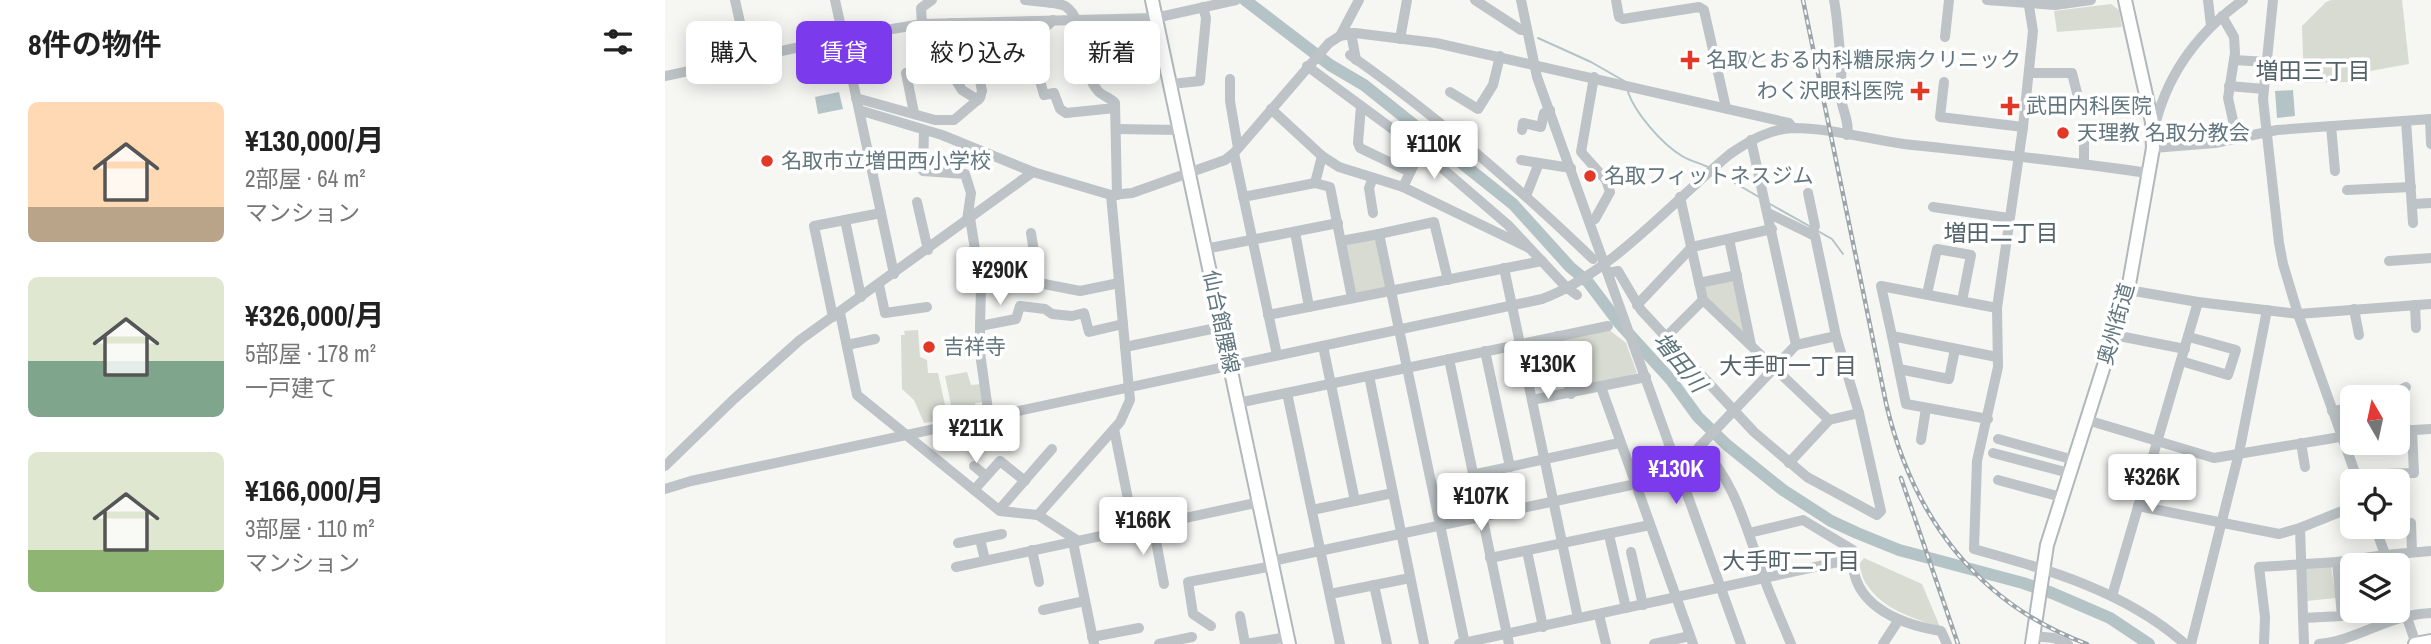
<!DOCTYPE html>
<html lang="ja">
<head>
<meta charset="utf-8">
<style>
  :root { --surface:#fff; --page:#f6f6f6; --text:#222; --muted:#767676; --accent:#7c3aed }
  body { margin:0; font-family:"Archivo Narrow","Noto Sans JP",sans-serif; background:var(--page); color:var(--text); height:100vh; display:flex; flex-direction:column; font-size:26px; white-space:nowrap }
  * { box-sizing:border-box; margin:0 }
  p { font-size:23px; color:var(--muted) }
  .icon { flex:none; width:38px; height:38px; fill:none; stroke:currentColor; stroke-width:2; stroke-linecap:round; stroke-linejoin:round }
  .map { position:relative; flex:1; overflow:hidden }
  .side { display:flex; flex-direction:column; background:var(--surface); width:665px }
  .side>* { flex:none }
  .top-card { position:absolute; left:21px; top:21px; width:665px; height:63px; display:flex; gap:14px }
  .needle { width:46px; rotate:351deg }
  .controls { position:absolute; left:1675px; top:385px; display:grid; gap:14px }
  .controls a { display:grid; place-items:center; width:70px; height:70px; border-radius:10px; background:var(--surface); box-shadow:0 4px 18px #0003; font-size:35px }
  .price { position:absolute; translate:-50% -60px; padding:0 16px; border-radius:7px; background:#fff; color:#222; font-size:23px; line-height:46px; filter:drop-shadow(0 2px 4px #0008) }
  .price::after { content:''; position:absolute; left:50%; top:42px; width:21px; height:16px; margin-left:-10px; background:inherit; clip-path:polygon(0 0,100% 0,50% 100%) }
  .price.on { background:var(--accent); color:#fff }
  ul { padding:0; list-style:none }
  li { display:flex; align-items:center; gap:21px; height:175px; padding:0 28px }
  li span { display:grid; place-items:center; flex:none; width:196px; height:140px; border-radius:10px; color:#555 }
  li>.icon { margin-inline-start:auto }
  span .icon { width:84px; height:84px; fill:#fffc; stroke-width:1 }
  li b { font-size:30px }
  h2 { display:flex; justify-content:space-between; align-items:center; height:84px; padding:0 28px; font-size:30px }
  .chip { padding:0 24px; border-radius:10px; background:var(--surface); box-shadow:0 4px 18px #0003; font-size:24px; line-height:63px }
  .chip.on { background:var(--accent); color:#fff }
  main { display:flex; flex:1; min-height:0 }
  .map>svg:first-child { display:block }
</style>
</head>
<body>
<main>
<section class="side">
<h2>8件の物件<svg class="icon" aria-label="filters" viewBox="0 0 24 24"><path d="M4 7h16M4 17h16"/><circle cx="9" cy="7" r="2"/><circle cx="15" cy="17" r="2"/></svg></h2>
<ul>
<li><span style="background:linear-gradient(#ffd9b3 75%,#b9a48a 0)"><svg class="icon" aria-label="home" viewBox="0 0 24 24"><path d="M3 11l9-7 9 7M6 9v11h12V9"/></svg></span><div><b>¥130,000/月</b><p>2部屋 · 64 m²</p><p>マンション</p></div></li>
<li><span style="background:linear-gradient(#dfe7d0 60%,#7fa58c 0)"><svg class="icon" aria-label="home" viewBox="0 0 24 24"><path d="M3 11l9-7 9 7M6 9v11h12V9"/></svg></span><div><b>¥326,000/月</b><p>5部屋 · 178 m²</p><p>一戸建て</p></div></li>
<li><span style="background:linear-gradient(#dfe7d0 70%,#8fb573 0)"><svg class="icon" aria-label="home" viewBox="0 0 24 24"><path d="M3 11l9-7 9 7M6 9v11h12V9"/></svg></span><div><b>¥166,000/月</b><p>3部屋 · 110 m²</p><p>マンション</p></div></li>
</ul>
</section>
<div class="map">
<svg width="1766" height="644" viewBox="0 0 1766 644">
  <rect width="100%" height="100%" fill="#f6f6f3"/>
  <g fill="#d7dbd2">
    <path d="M1666,0H1737L1744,64L1683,75L1684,82L1639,83L1637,26L1661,2Z"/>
    <path d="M1446,4L1454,10L1457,27L1392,32L1389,11Z"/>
    <path d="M711,238L722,285L719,289L693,294L689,291L680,246L682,243Z"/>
    <path d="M1066,279L1070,281L1081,330L1077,332L1041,299L1039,287Z"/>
    <path d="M943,329L961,343L972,373L914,389L907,387L898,342L902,337Z"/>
    <path d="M253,330L255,357L262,360L263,373H273L283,419L259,423L249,400L237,389L236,335H240L239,331Z"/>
    <path d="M302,372L306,385L317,384L319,402L310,403L313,414L289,419L280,376Z"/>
    <path d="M1199,558L1257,584L1275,627C1248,618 1219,610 1202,585C1198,580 1196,571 1194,564Z"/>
    <path d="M1666,566L1671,598L1642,601L1640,568Z"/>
  </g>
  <g fill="#b4c4c6">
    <path d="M1628,90L1630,116L1612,118L1610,91Z"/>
    <path d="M174,92L178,109L153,114L150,97Z"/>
  </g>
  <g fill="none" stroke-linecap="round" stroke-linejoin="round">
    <g stroke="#b4c4c6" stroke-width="2">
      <path d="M873,38L926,62L961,82"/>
      <path d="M963,92C970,113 997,144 1017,156C1025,161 1035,163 1043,167"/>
      <path d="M1051,172L1094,197"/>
      <path d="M1105,204L1146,227"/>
      <path d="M1151,230L1167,239L1178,254"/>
    </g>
    <path stroke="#b4c4c6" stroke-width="12" d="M580,0L665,65L699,85L848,204L905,267L923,282L954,323L1006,380L1033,417L1062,445L1118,490L1166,521L1192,533L1234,550L1358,583L1387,593L1445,618L1484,644"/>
    <g stroke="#b1b7ba" stroke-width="16">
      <g id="major">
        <path d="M487,0L624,644"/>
        <path d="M1367,644L1382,545L1463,290L1488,148L1487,122L1460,0"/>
        <path d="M1750,644L1766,641"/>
      </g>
    </g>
    <g stroke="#bdc3c6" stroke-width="10">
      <path d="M70,0L83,58"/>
      <path d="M170,0L194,110L277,135L368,172L446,195L467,193L560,160L569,153L664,43L675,36L690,33L771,43L1124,123L1128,128"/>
      <path d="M360,0L379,2"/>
      <path d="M379,0V2C385,3 394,3 400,6C423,20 414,70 433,91C437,96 445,97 450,103L452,195"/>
      <path d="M810,0L856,30L862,29"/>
      <path d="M856,0L872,77L1076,644"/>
      <path d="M951,0L954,17L958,19L1034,7L1039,10L1061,108"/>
      <path d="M1169,0C1173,20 1173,40 1176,59C1178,72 1174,85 1176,98C1177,110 1185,122 1182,135"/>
      <path d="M1322,0L1390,5L1426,0"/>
      <path d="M1363,0L1368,31L1358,127L1332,308L1333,367L1312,461L1309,549C1384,570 1460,591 1520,644"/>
      <path d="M1543,0L1546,26"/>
      <path d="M1608,0L1598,99L1614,243L1618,264L1633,314L1693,481"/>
      <path d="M1557,16L1569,37L1570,53L1563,98L1572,138"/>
      <path d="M287,23L292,82L297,90L313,100"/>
      <path d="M257,24L256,8L267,0"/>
      <path d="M686,33L691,60"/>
      <path d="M675,36L694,0"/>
      <path d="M1280,37L1284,0"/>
      <path d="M735,39L742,0"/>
      <path d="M364,42L379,95L389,93L395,109L401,113L450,108"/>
      <path d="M685,55C772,116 852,186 928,259"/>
      <path d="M1569,60L1602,62"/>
      <path d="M1052,65L1091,57"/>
      <path d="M642,66L756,150L843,225L902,288L912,295"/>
      <path d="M1364,73H1407L1413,97"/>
      <path d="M0,76L191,35L257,24L490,18L571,0"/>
      <path d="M565,79V101L573,148"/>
      <path d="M1279,82L1275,117L1358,127"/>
      <path d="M506,84L535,81L541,18L538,7"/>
      <path d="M1564,86L1599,89"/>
      <path d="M785,92L813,109L828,85L835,56"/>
      <path d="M191,98L270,120H289L315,98L317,91L312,65L316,57L326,52L361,44L370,38L388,20"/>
      <path d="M696,106L693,143L695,148L745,172"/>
      <path d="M606,109L657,156L650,183L665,187L687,298"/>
      <path d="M194,110L216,213"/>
      <path d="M249,113L241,73L278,67"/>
      <path d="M1765,119L1766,144"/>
      <path d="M1741,121L1748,223"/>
      <path d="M1419,126V164"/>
      <path d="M1666,126L1670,171"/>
      <path d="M451,129L515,130"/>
      <path d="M259,130L258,171L300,174L306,193L302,220"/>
      <path d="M857,130L858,123L876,127L879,113L885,110"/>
      <path d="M1489,130C1501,75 1532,33 1578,0"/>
      <path d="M1488,148L1550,143L1612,130L1766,119"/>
      <path d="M569,153L612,355"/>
      <path d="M657,156L674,167L738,187L864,248"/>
      <path d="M856,160L874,163"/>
      <path d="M708,178L704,188L708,213"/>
      <path d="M738,187L756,150"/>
      <path d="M1682,190L1746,187"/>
      <path d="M1143,193L1150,226L1146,234"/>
      <path d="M861,196L874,163L906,168"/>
      <path d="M578,197L650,183"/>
      <path d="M1015,197L1038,300L1164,420"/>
      <path d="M252,202L263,250"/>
      <path d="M1747,204L1766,203"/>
      <path d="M1268,207L1344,218"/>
      <path d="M305,218L316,287L315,326"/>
      <path d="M180,220L196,297"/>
      <path d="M925,221L930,219L945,192L941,180L916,152L929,77"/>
      <path d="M630,232L644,307"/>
      <path d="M366,233L374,283L415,291L454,283"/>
      <path d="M714,234L769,222L783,280"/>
      <path d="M1064,239L1086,345"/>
      <path d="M676,241L714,234L800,644"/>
      <path d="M540,249L673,223"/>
      <path d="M1724,261L1766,258"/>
      <path d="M839,268L913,618"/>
      <path d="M943,273L953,271L976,310L1089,432L1142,477L1212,515L1216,511L1194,413L1171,336L1150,236L1103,213"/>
      <path d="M1034,283L1072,275"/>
      <path d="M214,285L220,313L262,307"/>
      <path d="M1463,290L1533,302L1633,314L1766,304"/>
      <path d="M1262,294L1272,249L1306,255L1297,301"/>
      <path d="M972,305L1027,247L1107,229"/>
      <path d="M1750,305L1751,328"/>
      <path d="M1689,309L1694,335"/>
      <path d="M175,313L192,395L335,511L373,515"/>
      <path d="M603,315L877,261"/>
      <path d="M168,317L149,226L216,213L229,274"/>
      <path d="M1449,335L1520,349"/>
      <path d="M893,336L906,394"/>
      <path d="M1227,336L1241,404L1323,419"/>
      <path d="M1001,337L1038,300"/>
      <path d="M182,345L210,339"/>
      <path d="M1131,345L1171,336"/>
      <path d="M658,346L690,501"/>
      <path d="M460,347L556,327"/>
      <path d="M820,351L845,467"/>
      <path d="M1332,357L1227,336L1216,286L1332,308"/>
      <path d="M784,359L844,644"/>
      <path d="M1516,361L1563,375L1571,350L1524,337"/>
      <path d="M1234,369L1284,379L1290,349"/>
      <path d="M704,376L759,644"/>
      <path d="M936,387L1028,644"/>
      <path d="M622,393L675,644"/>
      <path d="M1722,397L1741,387"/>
      <path d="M867,400L981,377"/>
      <path d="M573,403L943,326"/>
      <path d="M1667,411L1687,408"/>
      <path d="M324,417L315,353V326L351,319L355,306L380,309L387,314L407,316L419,313L424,332L458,324"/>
      <path d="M1422,420L1549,458L1687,435"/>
      <path d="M449,429L469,529"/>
      <path d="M1732,431L1766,429"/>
      <path d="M1333,439L1409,460"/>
      <path d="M1256,440L1261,408"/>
      <path d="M1636,443L1640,467"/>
      <path d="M1035,446C1071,482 1082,531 1099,578C1107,600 1117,622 1126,644"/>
      <path d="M1328,453L1404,473"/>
      <path d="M1124,463L1164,420L1194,413"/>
      <path d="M0,466L69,399L135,340L368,172"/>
      <path d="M309,466L321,476"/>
      <path d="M1720,474L1749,473L1747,430"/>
      <path d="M807,475L954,443"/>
      <path d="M1333,480L1396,497"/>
      <path d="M0,489L26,481L877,299C946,274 1008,201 1065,154C1084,141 1104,129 1128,128C1165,128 1202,139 1239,144C1321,153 1402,161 1483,173"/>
      <path d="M309,490L335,461L360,481"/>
      <path d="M1473,506L1614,534L1635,528"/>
      <path d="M334,510L387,449"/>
      <path d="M647,510L728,493"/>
      <path d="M1746,523L1747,552"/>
      <path d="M488,525L499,584"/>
      <path d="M1710,527L1724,565"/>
      <path d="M1084,533L1138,520L1188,550C1182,604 1233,624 1276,631L1282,644"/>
      <path d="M944,535L961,608"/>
      <path d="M315,539L320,560"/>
      <path d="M413,541L373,515L455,422L465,400L446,195"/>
      <path d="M408,542L429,644"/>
      <path d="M293,543L337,534"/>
      <path d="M367,550L374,582"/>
      <path d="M862,551L878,627"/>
      <path d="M966,552L978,605"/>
      <path d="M825,558L985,525"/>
      <path d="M607,561L971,484L1013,467L1020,462L1131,345L1086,140"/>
      <path d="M291,567L595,502"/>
      <path d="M709,585L722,644"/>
      <path d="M1732,589L1751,644"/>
      <path d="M665,594L745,578"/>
      <path d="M1447,596L1533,302"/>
      <path d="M378,610L420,601"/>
      <path d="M934,615L941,644"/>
      <path d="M575,616L580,644"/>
      <path d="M1638,618L1677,616L1672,562"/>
      <path d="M546,626L528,614L523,582L608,566"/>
      <path d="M1368,636L1389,638L1403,644"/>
      <path d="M427,637L474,628"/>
      <path d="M494,644L527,637"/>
      <path d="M580,644L623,637"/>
      <path d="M794,644L1187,559"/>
      <path d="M989,644L1025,636"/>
      <path d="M1218,644L1233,621"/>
      <path d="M1526,644L1574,453L1602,310"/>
      <path d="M1599,644L1600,617L1594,567L1672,562L1720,555L1766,551"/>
      <path d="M1639,644L1635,528L1687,507"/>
      <path d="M1654,644C1693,640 1722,615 1766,613"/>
    </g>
    <use href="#major" stroke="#fff" stroke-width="12"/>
    <g stroke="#9ca6aa" stroke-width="4.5">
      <g id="rail">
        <path d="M1138,0L1221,403C1247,515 1311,603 1422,644"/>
        <path d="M1236,478L1293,644"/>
      </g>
    </g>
    <use href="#rail" stroke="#fff" stroke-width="2" stroke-dasharray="5" stroke-linecap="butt"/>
  </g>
  <g fill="#e43826" stroke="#fff" stroke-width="2.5">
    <path d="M1021.5 49.5h7v7h7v7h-7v7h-7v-7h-7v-7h7z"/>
    <path d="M1251.5 80.5h7v7h7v7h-7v7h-7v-7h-7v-7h7z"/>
    <path d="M1341.5 95.5h7v7h7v7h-7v7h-7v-7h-7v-7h7z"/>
    <circle cx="1398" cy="133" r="7"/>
    <circle cx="102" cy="161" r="7"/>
    <circle cx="925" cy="176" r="7"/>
    <circle cx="264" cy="347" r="7"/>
  </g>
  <g text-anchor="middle" stroke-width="7" stroke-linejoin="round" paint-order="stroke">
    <g font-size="21" fill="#61767e" stroke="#fff" text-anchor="start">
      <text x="1041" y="67">名取とおる内科糖尿病クリニック</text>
      <text x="1239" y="98" text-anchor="end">わく沢眼科医院</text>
      <text x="1361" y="113">武田内科医院</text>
      <text x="1412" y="140">天理教 名取分教会</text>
      <text x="116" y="168">名取市立増田西小学校</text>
      <text x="939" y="183">名取フィットネスジム</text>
      <text x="278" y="354">吉祥寺</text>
    </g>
    <g font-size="21" fill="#61767e" stroke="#fff">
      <text transform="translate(556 322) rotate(78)" y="7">仙台館腰線</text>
      <text transform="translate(1451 324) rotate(-74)" y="7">奥州街道</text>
    </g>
    <g font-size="23" fill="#536369" stroke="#fff">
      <text x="1648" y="79">増田三丁目</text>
      <text x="1336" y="241">増田二丁目</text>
      <text x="1123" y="374">大手町一丁目</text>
      <text x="1126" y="569">大手町二丁目</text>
    </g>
    <g font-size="23" font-style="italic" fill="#5c767a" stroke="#fff">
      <text transform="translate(1015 362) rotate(51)" y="8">増田川</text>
    </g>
  </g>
</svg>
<div class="controls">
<a><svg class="needle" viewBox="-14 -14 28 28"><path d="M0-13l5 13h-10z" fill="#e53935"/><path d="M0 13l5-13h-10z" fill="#767676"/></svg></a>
<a><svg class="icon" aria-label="locate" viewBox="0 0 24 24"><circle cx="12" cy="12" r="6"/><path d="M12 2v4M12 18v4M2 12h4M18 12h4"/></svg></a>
<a><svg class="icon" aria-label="layers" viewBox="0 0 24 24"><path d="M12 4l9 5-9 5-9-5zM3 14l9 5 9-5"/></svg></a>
</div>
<b class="price" style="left:769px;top:181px">¥110K</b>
<b class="price" style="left:335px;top:307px">¥290K</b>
<b class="price" style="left:883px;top:401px">¥130K</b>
<b class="price" style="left:311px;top:465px">¥211K</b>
<b class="price on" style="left:1011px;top:506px">¥130K</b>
<b class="price" style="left:1487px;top:514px">¥326K</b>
<b class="price" style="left:816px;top:533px">¥107K</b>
<b class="price" style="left:478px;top:557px">¥166K</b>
<div class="top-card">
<a class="chip">購入</a>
<a class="chip on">賃貸</a>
<a class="chip">絞り込み</a>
<a class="chip">新着</a>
</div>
</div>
</main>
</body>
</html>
